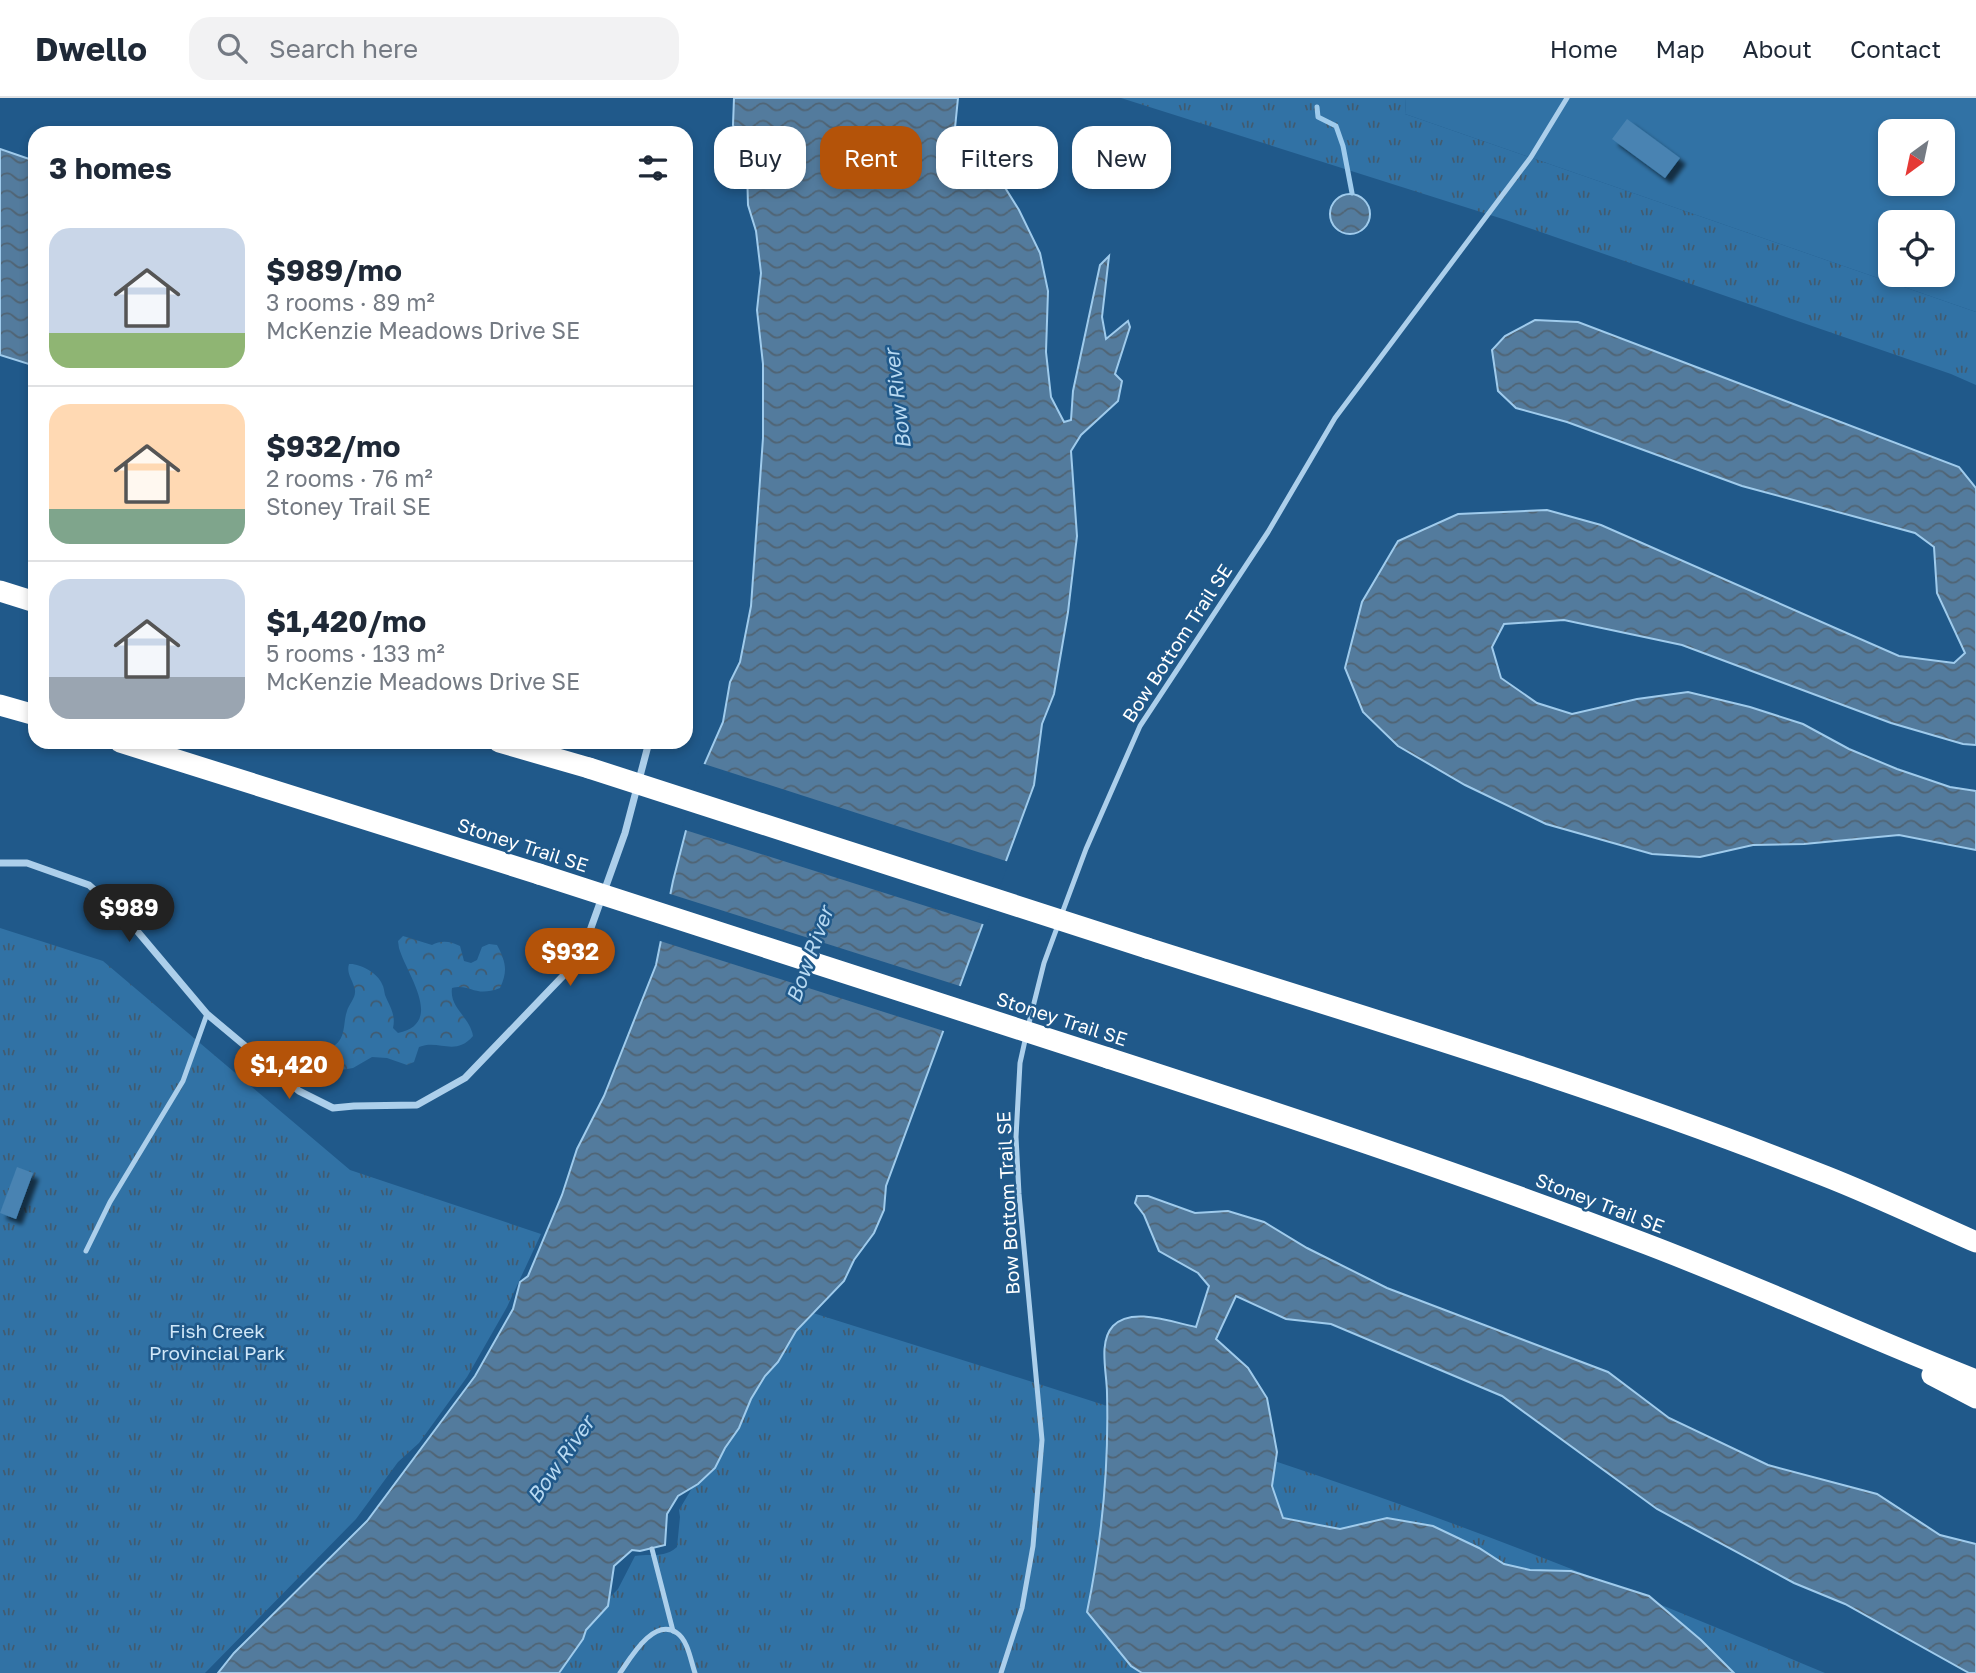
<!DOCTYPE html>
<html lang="en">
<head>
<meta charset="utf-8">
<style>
  :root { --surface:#fff; --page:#f2f2f3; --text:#1f2937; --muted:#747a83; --line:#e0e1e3; --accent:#b45309 }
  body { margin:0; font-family:"Golos Text",sans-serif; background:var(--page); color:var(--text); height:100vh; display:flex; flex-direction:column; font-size:26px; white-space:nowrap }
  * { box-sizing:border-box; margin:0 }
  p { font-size:23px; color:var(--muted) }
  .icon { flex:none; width:38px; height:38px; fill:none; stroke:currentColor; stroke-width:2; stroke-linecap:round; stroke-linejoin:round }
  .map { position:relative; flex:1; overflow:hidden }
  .side { position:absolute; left:28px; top:28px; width:665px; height:623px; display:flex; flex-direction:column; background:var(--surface); border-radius:21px; box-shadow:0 4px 10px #0003 }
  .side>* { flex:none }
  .top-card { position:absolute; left:714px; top:28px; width:665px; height:63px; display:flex; gap:14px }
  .needle { width:46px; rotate:213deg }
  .controls { position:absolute; left:1878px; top:21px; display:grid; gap:14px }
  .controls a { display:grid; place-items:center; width:77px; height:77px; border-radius:14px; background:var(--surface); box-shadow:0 4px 10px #0003; font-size:35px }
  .price { position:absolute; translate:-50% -60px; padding:0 16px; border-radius:24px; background:var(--accent); color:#fff; font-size:23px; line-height:46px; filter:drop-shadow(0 2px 4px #0008) }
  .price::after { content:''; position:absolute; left:50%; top:42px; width:21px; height:16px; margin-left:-10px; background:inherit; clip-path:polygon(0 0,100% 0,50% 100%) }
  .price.on { background:#222; color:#fff }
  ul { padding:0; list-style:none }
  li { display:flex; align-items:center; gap:21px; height:175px; padding:0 21px }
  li+li { border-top:2px solid var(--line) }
  li span { display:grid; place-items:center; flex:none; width:196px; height:140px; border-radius:21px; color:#555 }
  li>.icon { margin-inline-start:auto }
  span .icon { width:84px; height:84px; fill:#fffc; stroke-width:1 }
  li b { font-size:30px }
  h2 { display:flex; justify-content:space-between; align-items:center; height:84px; padding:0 21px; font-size:30px }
  .chip { padding:0 24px; border-radius:21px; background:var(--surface); box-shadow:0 4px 10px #0003; font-size:24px; line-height:63px }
  .chip.on { background:var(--accent); color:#fff }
  header { display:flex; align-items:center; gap:42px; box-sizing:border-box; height:98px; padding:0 35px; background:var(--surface); border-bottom:2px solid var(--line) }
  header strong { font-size:33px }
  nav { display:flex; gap:38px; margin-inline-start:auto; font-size:24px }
  .search { width:490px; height:63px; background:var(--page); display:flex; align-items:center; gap:18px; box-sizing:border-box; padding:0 24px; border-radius:21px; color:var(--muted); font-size:26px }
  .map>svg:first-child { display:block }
</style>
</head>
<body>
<header>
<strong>Dwello</strong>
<div class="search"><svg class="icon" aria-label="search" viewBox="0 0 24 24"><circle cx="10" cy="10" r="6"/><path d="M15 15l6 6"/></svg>Search here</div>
<nav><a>Home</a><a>Map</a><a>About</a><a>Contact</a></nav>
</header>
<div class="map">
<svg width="1976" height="1575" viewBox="0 0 1976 1575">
  <defs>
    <pattern id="forest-crowns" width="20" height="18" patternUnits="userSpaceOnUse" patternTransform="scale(1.75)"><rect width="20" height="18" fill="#3172a5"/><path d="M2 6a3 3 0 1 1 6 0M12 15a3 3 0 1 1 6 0" fill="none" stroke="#415b70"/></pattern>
    <pattern id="park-tufts" width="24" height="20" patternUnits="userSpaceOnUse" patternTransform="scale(1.75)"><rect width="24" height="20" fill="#3172a5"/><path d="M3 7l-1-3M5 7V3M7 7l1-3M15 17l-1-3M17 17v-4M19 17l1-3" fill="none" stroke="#415b70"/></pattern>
    <pattern id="water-waves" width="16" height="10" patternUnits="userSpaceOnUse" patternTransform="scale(1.75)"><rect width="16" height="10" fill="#537b9d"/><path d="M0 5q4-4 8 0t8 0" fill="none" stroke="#506474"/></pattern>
    <filter id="shadow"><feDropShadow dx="6" dy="6" stdDeviation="2" flood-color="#0009"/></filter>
  </defs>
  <rect width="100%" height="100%" fill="#20598a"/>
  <path fill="#3172a5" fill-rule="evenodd" d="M1406,0H1976V214L1405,16ZM1890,33H1942V86H1890ZM1890,124H1942V177H1890Z"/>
  <path fill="url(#forest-crowns)" d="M403,838L432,847C441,842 450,843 460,848L464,863L471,865L477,862L482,849L489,846L497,847C506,864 508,873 500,890C474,900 471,885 452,890C449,910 470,919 473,938C455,959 439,941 419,949L414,964L407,967L387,960L372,959L353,970L317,976L305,971L304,964C316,956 334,953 341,940C345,932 344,921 347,913C349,906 356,900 355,892C353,882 346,876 349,866C359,865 378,875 382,886C384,889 384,893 385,897C390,909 396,917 393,930L398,935C445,925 407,877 399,850L398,843Z"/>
  <g fill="url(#park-tufts)">
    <path d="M1121,0H1406L1405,16L1976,214V287L1951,276L1506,122Z"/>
    <path d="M0,830L103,863L350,1072L541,1136L507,1209L467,1279L419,1345L398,1364L356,1421L205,1575H0Z"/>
    <path d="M813,1215C998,1273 1184,1331 1368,1395C1522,1449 1674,1511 1825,1575H536L618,1491L635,1458C651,1455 663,1461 677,1449L680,1419L679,1412L762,1273Z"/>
  </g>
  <g fill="url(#water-waves)" stroke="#9fcbec" stroke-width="2">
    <path d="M734,0H958L954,40L959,50L971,61L985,67L999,80L1019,112L1040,155L1048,193L1046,254L1051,299L1064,324L1071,322L1073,293L1100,167L1109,158L1102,219L1106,241L1128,223L1130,229L1115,276L1122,283L1118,303L1081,337L1071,353L1077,438L1068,514L1054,596L1042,626L1034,687L886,1088L884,1112L874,1135L854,1162L844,1183L796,1233L778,1264L765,1278L751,1301L739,1330L725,1350L715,1370L698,1386L678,1398L667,1416L665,1447L640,1453L632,1452L614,1468L608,1508L586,1532L583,1541L559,1575H218L234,1555L367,1423L475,1278L513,1211L520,1184L528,1178L562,1097L577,1051L604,998L656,867L673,783L701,674L723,624L730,584L740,564L751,508L763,340V266L757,212L761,175L756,133L748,107L747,71L733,27Z"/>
    <path d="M0,51L35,63V268L0,257Z"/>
    <circle cx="1350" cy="116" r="20"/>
    <path d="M1535,222L1578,224L1959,369L1976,390V647L1963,646L1891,625L1682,547L1564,522L1504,526L1492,549L1501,580L1537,605L1572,616L1637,601L1688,594L1750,609L1803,626L1849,651L1897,671L1950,689L1976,693V752L1899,737L1804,746L1753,747L1700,759L1652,756L1546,726L1465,687L1398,648L1363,614L1345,570L1362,504L1398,443L1458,416L1547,412L1601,427L1899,558L1954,565L1965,555L1937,495L1934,449L1915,435L1742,388L1567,324L1516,310L1498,293L1492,252L1505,238Z"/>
    <path d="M1137,1098H1148L1195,1115L1228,1113L1264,1124L1307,1150L1387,1190L1608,1274L1669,1320L1768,1367L1877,1396L1940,1437L1976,1446V1575H1969L1845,1506L1794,1485L1657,1411L1502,1298L1331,1226L1286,1221L1236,1198L1216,1241L1248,1270L1267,1300L1277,1354L1272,1388L1283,1420L1340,1431L1387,1420L1433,1428L1479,1450L1504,1466L1530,1472L1571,1473L1649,1498L1701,1542L1734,1575H1142L1131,1568L1087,1514C1102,1442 1109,1370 1107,1295C1107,1275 1098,1244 1113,1228C1132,1208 1174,1225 1196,1229L1209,1188L1198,1175L1159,1153L1144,1117L1135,1105Z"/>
  </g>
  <g fill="#20598a">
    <path d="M701,665L1009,764L986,827L682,731Z"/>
    <path d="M667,795L963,889L947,934L657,842Z"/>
  </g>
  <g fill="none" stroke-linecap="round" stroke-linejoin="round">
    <path stroke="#9fcbec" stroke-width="5" d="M1317,9L1318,19L1336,28L1343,48L1352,95"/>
  </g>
  <g fill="#4883b2" filter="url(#shadow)">
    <path d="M1627,21L1680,60L1665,80L1612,41Z"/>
    <path d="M17,1069L33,1075L16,1121L0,1115Z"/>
  </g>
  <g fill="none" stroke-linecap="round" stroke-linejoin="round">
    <g stroke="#accfeb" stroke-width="5">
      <path d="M1061,818L1086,751L1140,628L1268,434L1335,320L1531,59L1567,0"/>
      <path d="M1028,929L1044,865L1058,827"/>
      <path d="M86,1153L110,1104L183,983L207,916"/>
      <path d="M652,1451L673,1533"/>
      <path d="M620,1575C631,1559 654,1519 677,1535C688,1542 691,1564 695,1575"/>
      <path d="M1001,1575L1022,1510L1033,1448L1042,1342L1019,1096L1016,1039L1020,965L1026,938"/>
    </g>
    <path stroke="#accfeb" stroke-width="7" d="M0,765H27L89,787L127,821L207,916L299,993L333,1010L354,1008L417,1007L465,980L563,878L587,841L625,735L649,644"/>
    <g stroke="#fff" stroke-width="21">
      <path d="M0,493L35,504"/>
      <path d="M0,607L35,617"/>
      <path d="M120,644L539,776"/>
      <path d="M499,644L589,670"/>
      <path d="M1147,850C1374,922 1604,990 1825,1078C1876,1098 1926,1122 1976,1144"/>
      <path d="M1108,960C1284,1017 1460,1075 1633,1141C1749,1184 1861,1237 1976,1282"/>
      <path d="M1932,1277L1976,1300"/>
    </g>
    <g stroke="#fff" stroke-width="21">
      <path d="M589,670L1147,850"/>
      <path d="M539,776L1108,960"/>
    </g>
  </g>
  <g text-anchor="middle" stroke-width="5" stroke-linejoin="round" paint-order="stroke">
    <g font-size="19" fill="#fff" stroke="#20598a">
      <text transform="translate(1177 545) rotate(-57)" y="7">Bow Bottom Trail SE</text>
      <text transform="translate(523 747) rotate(18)" y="7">Stoney Trail SE</text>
      <text transform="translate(1062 921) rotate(18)" y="7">Stoney Trail SE</text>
      <text transform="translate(1008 1105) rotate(-93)" y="7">Bow Bottom Trail SE</text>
      <text transform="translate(1600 1105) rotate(21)" y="7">Stoney Trail SE</text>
    </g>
    <g font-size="19" fill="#d0e7f8" stroke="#20598a">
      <text x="217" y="1240">Fish Creek<tspan x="217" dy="22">Provincial Park</tspan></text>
    </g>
    <g font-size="21" font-style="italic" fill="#b7d9f2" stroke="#20598a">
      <text transform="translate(898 301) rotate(-97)" y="7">Bow River</text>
      <text transform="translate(810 857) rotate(-70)" y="7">Bow River</text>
      <text transform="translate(561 1362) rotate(-55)" y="7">Bow River</text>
    </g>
  </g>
</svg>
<div class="controls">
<a><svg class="needle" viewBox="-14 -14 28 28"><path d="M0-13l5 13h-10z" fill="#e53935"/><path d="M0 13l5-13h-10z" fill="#747a83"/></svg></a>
<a><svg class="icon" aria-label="locate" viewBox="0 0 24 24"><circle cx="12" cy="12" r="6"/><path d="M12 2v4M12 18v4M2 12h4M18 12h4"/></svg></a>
</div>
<b class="price on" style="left:129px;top:846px">$989</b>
<b class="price" style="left:570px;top:890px">$932</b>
<b class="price" style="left:289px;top:1003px">$1,420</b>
<div class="top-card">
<a class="chip">Buy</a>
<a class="chip on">Rent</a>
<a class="chip">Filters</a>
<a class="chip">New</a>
</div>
<section class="side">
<h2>3 homes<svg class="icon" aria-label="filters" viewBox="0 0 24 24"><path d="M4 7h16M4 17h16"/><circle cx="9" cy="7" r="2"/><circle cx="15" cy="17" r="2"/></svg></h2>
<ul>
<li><span style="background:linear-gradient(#c9d6e8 75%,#8fb573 0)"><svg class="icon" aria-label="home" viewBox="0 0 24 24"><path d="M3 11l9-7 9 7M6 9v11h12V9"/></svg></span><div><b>$989/mo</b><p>3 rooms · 89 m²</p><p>McKenzie Meadows Drive SE</p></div></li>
<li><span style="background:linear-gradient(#ffd9b3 75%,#7fa58c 0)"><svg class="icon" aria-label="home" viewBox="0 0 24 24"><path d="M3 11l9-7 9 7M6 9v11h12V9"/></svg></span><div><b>$932/mo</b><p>2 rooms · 76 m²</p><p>Stoney Trail SE</p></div></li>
<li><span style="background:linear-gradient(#c9d6e8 70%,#9aa5b1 0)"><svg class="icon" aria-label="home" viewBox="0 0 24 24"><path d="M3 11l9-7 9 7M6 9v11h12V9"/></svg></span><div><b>$1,420/mo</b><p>5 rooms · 133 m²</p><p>McKenzie Meadows Drive SE</p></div></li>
</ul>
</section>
</div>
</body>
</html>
